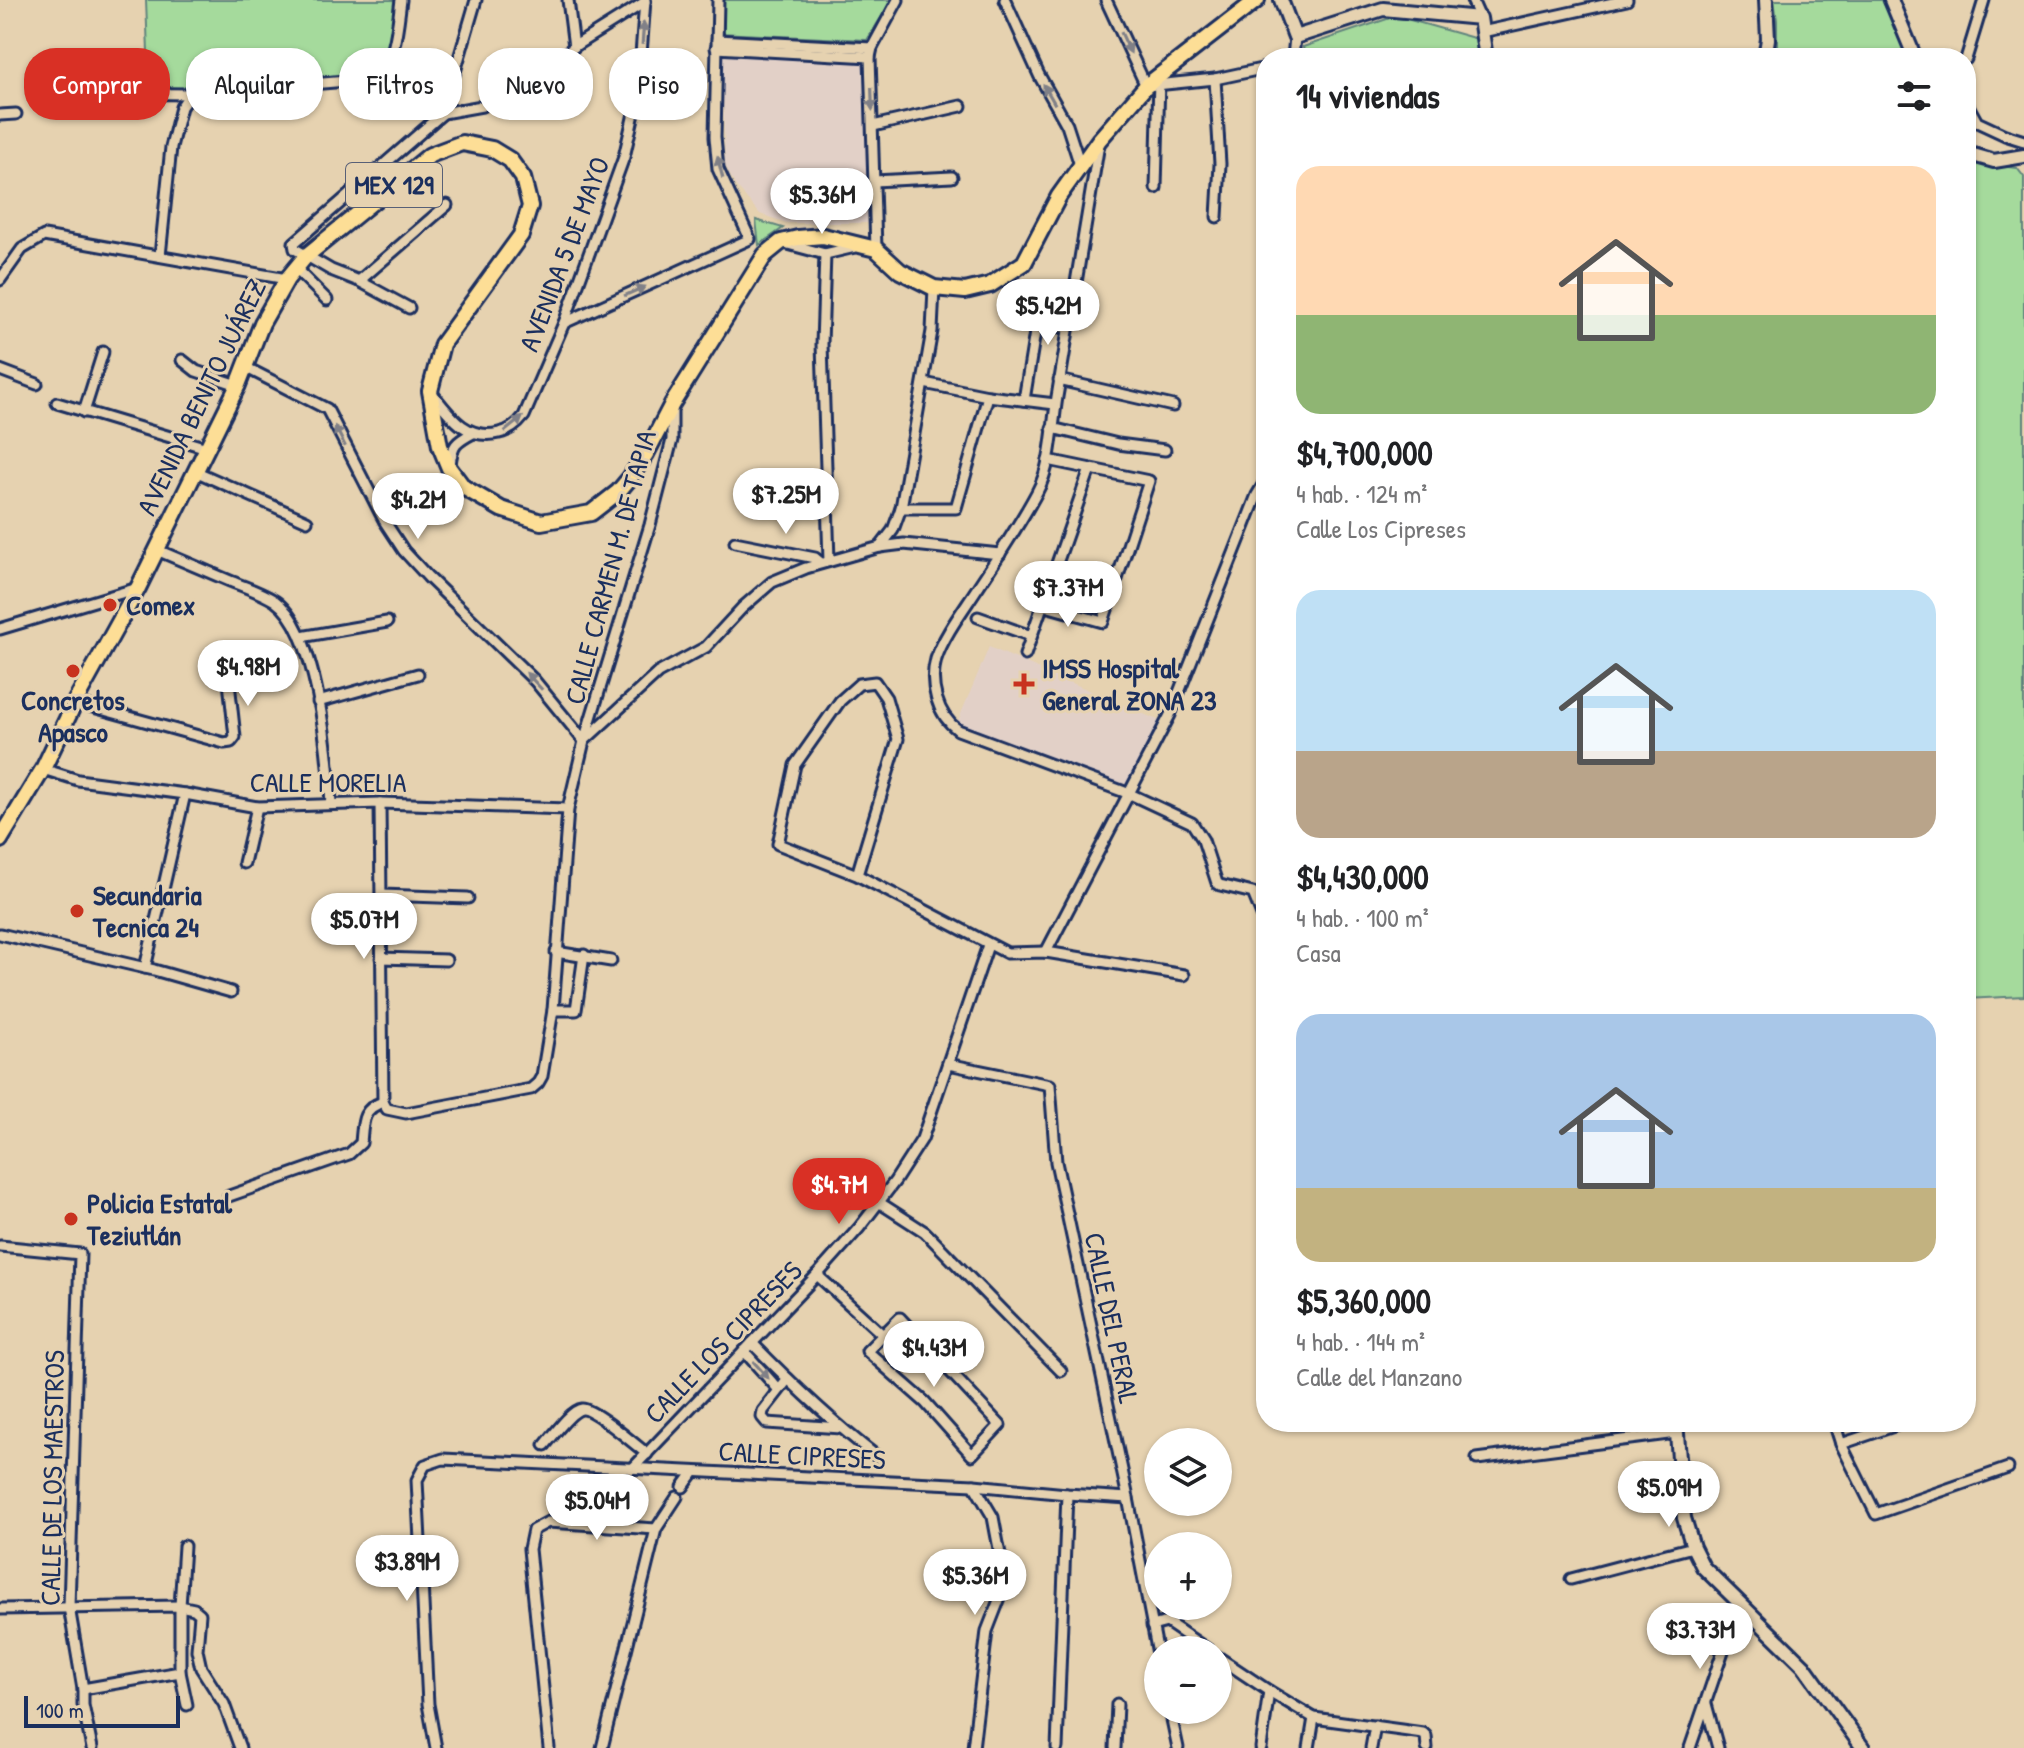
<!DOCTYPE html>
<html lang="es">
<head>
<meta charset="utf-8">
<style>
  :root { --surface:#fff; --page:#f6f6f6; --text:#202124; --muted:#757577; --accent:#d93025 }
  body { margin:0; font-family:"Patrick Hand",sans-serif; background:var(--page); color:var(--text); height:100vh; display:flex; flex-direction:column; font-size:30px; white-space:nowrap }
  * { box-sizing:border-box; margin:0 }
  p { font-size:26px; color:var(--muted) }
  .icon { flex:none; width:44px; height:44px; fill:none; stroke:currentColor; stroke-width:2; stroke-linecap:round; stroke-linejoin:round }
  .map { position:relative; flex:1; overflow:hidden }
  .drawer { position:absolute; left:1256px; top:48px; width:720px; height:1384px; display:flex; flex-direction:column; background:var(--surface); border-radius:32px; box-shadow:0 2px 6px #0004 }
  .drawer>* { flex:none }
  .top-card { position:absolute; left:24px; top:48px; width:760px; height:72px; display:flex; gap:16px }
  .controls { position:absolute; left:1144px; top:1428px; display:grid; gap:16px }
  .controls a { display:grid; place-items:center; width:88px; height:88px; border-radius:50%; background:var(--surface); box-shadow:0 2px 6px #0004; font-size:40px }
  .scale { position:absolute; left:24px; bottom:20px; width:156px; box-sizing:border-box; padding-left:8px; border:4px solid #1b2f5e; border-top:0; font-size:22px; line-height:28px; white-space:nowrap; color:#1b2f5e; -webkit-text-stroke:6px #e6d2b0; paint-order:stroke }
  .price { position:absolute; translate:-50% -68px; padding:0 18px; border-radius:28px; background:#fff; color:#222; font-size:26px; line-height:52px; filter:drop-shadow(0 2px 4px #0008) }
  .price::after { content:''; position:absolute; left:50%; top:48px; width:24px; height:18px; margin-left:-12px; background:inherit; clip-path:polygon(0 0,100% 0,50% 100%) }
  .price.current { background:var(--accent); color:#fff }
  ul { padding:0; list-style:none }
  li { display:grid; align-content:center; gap:16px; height:424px; padding:0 40px }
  li span { display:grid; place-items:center; height:248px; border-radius:24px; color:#555 }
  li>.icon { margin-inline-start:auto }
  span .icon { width:144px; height:144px; fill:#fffc; stroke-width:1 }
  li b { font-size:34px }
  h2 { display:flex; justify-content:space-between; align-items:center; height:96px; padding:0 40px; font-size:34px }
  .pill { padding:0 28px; border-radius:32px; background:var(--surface); box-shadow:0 2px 6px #0004; font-size:28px; line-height:72px }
  .pill.current { background:var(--accent); color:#fff }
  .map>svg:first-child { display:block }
</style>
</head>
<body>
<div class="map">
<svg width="2024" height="1748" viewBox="0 0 2024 1748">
  <rect width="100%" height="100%" fill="#e6d2b0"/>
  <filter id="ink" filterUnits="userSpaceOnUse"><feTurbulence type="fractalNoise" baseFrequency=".0125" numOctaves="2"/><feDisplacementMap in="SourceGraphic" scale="16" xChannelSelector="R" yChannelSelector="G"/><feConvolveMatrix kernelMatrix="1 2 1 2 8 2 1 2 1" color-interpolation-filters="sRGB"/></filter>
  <g filter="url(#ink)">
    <g fill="#e2d0c7">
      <path d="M722,54L868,62L867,223H787L760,214L735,185L725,165Z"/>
      <path d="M989,647L1160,721L1127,785L972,729L958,721Z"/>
    </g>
    <g fill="#a5da9c" stroke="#60847d" stroke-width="2">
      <path d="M146,0H394C393,26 391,59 366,72L235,86L152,91L148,52Z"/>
      <path d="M720,0H892L867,40L718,33Z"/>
      <path d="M1774,0H1882L1912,58H1777V20Z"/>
      <path d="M1396,16L1481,40L1484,58H1305L1303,47Z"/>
      <path d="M1966,153L1976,163L2017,168L2024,177V996L1966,999Z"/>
      <path d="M756,220L783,228L759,245Z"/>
    </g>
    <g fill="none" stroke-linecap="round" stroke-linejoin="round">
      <g stroke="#1b2f5e" stroke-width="15">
        <g id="street">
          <path d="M568,0L574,47"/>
          <path d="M1005,0L1039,75L1067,125L1080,165"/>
          <path d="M1106,0L1146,86L1215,79L1266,68"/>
          <path d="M1472,0L1480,18"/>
          <path d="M1482,32L1627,0"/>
          <path d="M717,40L872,48"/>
          <path d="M716,48L870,57"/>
          <path d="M1293,58L1295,37"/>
          <path d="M1966,59L1984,0"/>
          <path d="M1215,79L1220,164L1217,217"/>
          <path d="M92,87L101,93L190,94L359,80C366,79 372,78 378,74C396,62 398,21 401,0"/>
          <path d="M1966,102L1977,122L2005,135L2024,141"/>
          <path d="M443,113L482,106L532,79L578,44L645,2"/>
          <path d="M0,115L16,114"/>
          <path d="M873,126L961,106"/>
          <path d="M1099,144C1085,226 1071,308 1058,391C1052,423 1053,463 1037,492C1019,526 997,558 976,590C963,610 943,637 936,659C929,684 937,715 958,730L1130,794L1192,823L1203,840L1217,883L1220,885L1253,893L1266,925"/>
          <path d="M874,181L952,177"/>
          <path d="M1156,188L1159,80"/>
          <path d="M784,243L825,254L855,247"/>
          <path d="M876,249L870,57L872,48L898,0"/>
          <path d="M825,254L822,344L829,561"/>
          <path d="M160,256L171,147L181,107L190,94"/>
          <path d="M296,269L327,300"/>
          <path d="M0,280L22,249L44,236L287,279"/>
          <path d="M359,281L447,205"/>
          <path d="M409,308L359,281L331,270L295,249L294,243L443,113L476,0"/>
          <path d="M564,323L750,239L718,169L715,137L718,0"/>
          <path d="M182,360L196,371L238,385"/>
          <path d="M245,367L327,409L385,522L404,551L428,577L535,681L584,741"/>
          <path d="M0,370L37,384"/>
          <path d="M1059,380L1173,406"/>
          <path d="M924,383L988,396L1055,404"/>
          <path d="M432,393C450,416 467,441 499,433C510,431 517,425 524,416L564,323L624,157L638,96L645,0"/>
          <path d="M1024,400L1036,326L1068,327"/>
          <path d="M57,403L207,448"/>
          <path d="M84,412L103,352"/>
          <path d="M1052,428L1118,444L1165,450"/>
          <path d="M450,465C452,445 456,442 473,433"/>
          <path d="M195,471L307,521"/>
          <path d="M901,508H956L988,396"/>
          <path d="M735,542L815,558L821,563"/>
          <path d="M880,547L904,544L1000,554"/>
          <path d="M157,550C181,560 206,571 230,581C245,587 261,592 275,601C317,630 328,754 331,803"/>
          <path d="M1042,605L1103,622L1149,481L1048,460"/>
          <path d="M978,617L1031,636"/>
          <path d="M0,629L138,588"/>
          <path d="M301,637L387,622"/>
          <path d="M1025,655L1090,469"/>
          <path d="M75,702L224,743L231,742L235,737L227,664"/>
          <path d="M318,702L418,674"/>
          <path d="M586,739L658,673L706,647L742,608L772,582L806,568L880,547L893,530L901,508L932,331L934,288"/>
          <path d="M43,769L78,780L185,794L257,807L380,803L568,809"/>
          <path d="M380,803L383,1102L387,1109L406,1113L531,1089L538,1083L542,1076L553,1010L568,809L584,741L650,525L672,440V406"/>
          <path d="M244,863L257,807"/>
          <path d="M857,875L898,739L886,698L875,682L859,684L840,701L795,765L778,844L857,875L1007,953L1046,952L1184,975"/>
          <path d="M381,895L468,898"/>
          <path d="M0,934L154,970L231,992"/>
          <path d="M556,952L611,961"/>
          <path d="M1046,952L1170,715L1257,495L1266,480"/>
          <path d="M381,958L446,960"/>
          <path d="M145,968L185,794"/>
          <path d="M553,1010H576L584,955"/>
          <path d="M948,1064L1050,1085L1056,1162L1128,1498L1158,1654"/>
          <path d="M229,1196L349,1154L361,1143C363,1123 361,1109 383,1102"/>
          <path d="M880,1203L925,1232L1061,1371"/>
          <path d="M0,1246L80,1254L69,1607L83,1689V1705L92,1748"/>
          <path d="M817,1275L883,1335"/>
          <path d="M900,1318L1000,1425L972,1455L925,1402L867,1351Z"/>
          <path d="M752,1343C791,1383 831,1421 875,1455"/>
          <path d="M744,1351L778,1389"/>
          <path d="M788,1379L763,1411L762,1417L767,1423L841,1428"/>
          <path d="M1834,1422L1841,1444L1876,1514L2008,1468"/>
          <path d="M1841,1444L1906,1422"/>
          <path d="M545,1445C553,1436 571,1410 582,1409C593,1408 637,1446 647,1454"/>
          <path d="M1477,1459L1676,1433"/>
          <path d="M632,1469L817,1275L859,1228L895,1181L922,1139L988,945"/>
          <path d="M683,1487L694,1472"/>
          <path d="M184,1546L180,1606V1672L187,1705"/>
          <path d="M1571,1579L1693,1547"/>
          <path d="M0,1609L180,1606L194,1609L200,1614L197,1650L201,1668L224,1704L240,1748"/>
          <path d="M1152,1626L1167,1622L1208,1650"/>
          <path d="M1218,1657L1269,1691L1314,1718L1423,1733L1426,1736L1427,1748"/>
          <path d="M83,1689L180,1672"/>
          <path d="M1706,1704L1718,1748"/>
          <path d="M1170,1710L1178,1748"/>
          <path d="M436,1748L428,1704L417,1480L425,1465L443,1459L974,1485L1067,1494L1128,1498"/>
          <path d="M549,1748L529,1549L533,1530L548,1522L656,1529"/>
          <path d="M602,1748L656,1529L677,1497"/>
          <path d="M973,1748L987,1631L1001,1595L1003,1570L993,1517L974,1485"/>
          <path d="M1057,1748L1067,1494"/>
          <path d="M1115,1748L1117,1704"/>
          <path d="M1261,1748L1269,1691"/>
          <path d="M1309,1748L1314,1718"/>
          <path d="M1371,1748L1375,1726"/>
          <path d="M1690,1748L1739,1604"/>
        </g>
      </g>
      <g stroke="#1b2f5e" stroke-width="18">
        <g id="secondary">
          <path d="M1281,0L1295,37L1383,9L1480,18L1486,58"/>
          <path d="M1891,0L1915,58"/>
          <path d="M1765,58L1768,39L1766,0"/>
          <path d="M1966,153L1994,161L2024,156"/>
          <path d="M1676,1422L1684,1518L1693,1547L1703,1567L1804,1666L1863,1748"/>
        </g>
      </g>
      <g stroke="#1b2f5e" stroke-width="20">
        <path id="primary" d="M0,840L43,769L75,702L138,588L238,385L262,323L287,279L306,256L430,155L462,143L492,149L510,160L523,178L530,206L521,235L442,344L430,391L440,446L449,468L463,487L501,509L541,522L591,513L618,492L629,479L646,454L672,404L765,255L781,242L798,238L823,236L876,249L900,271L934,288L965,291L990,285L1024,263L1059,196L1099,140L1146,86L1257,0"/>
      </g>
      <use href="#street" stroke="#e6d2b0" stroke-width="9"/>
      <use href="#secondary" stroke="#e6d2b0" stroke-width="12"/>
      <use href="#primary" stroke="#fdde96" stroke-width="14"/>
    </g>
    <defs><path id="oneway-solid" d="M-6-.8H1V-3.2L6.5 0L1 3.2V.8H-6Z" transform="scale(2)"/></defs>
    <g fill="#808087">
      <use href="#oneway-solid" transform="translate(643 33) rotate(-86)"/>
      <use href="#oneway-solid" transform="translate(1126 43) rotate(65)"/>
      <use href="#oneway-solid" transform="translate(1049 94) rotate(-120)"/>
      <use href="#oneway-solid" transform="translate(872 99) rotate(88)"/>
      <use href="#oneway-solid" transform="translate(720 167) rotate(-104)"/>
      <use href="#oneway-solid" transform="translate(635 291) rotate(-24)"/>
      <use href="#oneway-solid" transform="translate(514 424) rotate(-39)"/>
      <use href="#oneway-solid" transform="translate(340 436) rotate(-117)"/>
      <use href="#oneway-solid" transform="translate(534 681) rotate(-133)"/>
      <use href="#oneway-solid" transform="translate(761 1370) rotate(48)"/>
    </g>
  </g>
  <g fill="#c8321e" stroke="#e6d2b0" stroke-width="3">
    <circle cx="110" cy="605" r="8"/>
    <circle cx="73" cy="671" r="8"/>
    <path d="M1020 672h8v8h8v8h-8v8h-8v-8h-8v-8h8z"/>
    <circle cx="77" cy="911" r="8"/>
    <circle cx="71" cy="1219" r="8"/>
  </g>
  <g text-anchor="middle" stroke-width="6" stroke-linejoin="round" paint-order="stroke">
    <rect fill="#e6d2b0" stroke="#586077" stroke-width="2" x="346" y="163" width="96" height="44" rx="6"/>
    <g font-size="26" font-weight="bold" fill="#1b2f5e">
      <text x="394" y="194">MEX 129</text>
    </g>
    <g font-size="28" fill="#1b2f5e" stroke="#e6d2b0">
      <text transform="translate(564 254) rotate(-69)" y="10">AVENIDA 5 DE MAYO</text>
      <text transform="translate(201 397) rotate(-64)" y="10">AVENIDA BENITO JUÁREZ</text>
      <text transform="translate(610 567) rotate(-75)" y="10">CALLE CARMEN M. DE TAPIA</text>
      <text x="328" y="792">CALLE MORELIA</text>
      <text transform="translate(1112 1318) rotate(78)" y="10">CALLE DEL PERAL</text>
      <text transform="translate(723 1342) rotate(-46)" y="10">CALLE LOS CIPRESES</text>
      <text transform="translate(802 1455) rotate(3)" y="10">CALLE CIPRESES</text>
      <text transform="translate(52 1478) rotate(-89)" y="10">CALLE DE LOS MAESTROS</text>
    </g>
    <g font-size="28" font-weight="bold" fill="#1b2f5e" stroke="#e6d2b0" text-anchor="start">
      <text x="126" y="615">Comex</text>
      <text x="1042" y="678">IMSS Hospital<tspan x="1042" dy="32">General ZONA 23</tspan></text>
      <text x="73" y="710" text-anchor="middle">Concretos<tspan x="73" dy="32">Apasco</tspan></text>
      <text x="93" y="905">Secundaria<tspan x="93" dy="32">Tecnica 24</tspan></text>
      <text x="87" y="1213">Policia Estatal<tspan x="87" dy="32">Teziutlán</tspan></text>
    </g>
  </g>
</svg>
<div class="controls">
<a><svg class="icon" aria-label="layers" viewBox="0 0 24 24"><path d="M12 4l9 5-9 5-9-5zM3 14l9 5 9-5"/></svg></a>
<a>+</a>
<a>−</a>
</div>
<div class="scale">100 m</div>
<b class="price" style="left:822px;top:236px">$5.36M</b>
<b class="price" style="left:1048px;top:347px">$5.42M</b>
<b class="price" style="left:786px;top:536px">$7.25M</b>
<b class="price" style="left:418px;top:541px">$4.2M</b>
<b class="price" style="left:1068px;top:629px">$7.37M</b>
<b class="price" style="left:248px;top:708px">$4.98M</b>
<b class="price" style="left:364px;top:961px">$5.07M</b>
<b class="price current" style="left:839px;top:1226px">$4.7M</b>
<b class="price" style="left:934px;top:1389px">$4.43M</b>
<b class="price" style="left:1669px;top:1529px">$5.09M</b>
<b class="price" style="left:597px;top:1542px">$5.04M</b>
<b class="price" style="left:407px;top:1603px">$3.89M</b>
<b class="price" style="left:975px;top:1617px">$5.36M</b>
<b class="price" style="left:1700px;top:1671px">$3.73M</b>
<div class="top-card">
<a class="pill current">Comprar</a>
<a class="pill">Alquilar</a>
<a class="pill">Filtros</a>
<a class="pill">Nuevo</a>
<a class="pill">Piso</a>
</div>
<section class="drawer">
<h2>14 viviendas<svg class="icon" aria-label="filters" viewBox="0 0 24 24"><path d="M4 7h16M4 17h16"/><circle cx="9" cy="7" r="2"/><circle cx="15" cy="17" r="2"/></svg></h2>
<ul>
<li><span style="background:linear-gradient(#ffd9b3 60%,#8fb573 0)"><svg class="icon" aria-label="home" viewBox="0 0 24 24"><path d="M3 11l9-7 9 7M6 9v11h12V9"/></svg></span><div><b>$4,700,000</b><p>4 hab. · 124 m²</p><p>Calle Los Cipreses</p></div></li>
<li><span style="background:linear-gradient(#bfe0f5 65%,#b9a48a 0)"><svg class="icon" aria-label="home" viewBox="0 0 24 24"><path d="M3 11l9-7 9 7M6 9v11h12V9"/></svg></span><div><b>$4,430,000</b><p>4 hab. · 100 m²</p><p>Casa</p></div></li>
<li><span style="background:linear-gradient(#a9c7e8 70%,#c2b280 0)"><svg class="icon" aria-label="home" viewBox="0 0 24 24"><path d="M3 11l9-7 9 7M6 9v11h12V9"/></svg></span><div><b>$5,360,000</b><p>4 hab. · 144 m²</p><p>Calle del Manzano</p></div></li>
</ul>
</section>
</div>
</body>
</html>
